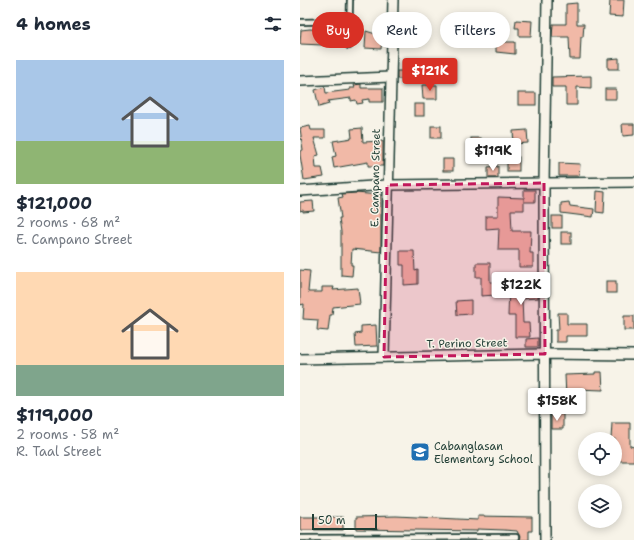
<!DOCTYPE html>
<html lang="en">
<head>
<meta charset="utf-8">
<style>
  :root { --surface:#fff; --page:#f6f6f7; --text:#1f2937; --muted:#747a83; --accent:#d93025 }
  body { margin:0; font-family:"Shantell Sans",sans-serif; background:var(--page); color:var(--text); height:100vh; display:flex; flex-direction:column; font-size:15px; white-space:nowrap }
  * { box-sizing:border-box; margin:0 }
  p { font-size:13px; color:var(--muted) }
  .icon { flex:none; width:22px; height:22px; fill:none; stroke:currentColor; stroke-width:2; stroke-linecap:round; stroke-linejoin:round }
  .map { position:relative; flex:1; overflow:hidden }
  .drawer { display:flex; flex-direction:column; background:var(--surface); width:300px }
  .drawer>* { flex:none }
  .banner { position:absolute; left:12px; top:12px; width:262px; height:36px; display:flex; gap:8px }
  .fabs { position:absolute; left:278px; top:432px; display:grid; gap:8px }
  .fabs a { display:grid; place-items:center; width:44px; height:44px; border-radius:50%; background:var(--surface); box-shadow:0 2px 10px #0003; font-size:20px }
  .scale { position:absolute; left:12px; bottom:10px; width:65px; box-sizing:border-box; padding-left:4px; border:2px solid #1f3d34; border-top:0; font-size:11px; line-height:14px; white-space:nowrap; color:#1f3d34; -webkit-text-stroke:3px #f7f3e8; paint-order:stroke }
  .price { position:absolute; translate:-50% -34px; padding:0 9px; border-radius:4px; background:#fff; color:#222; font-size:13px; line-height:26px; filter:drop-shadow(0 1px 2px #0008) }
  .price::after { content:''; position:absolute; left:50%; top:24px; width:12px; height:9px; margin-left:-6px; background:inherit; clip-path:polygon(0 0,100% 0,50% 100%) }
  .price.active { background:var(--accent); color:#fff }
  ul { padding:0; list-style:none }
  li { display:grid; align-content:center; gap:8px; height:212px; padding:0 16px }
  li span { display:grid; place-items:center; height:124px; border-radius:0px; color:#555 }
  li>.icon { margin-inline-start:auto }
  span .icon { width:72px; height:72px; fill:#fffc; stroke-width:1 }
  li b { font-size:17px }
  h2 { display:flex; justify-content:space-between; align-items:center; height:48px; padding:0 16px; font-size:17px }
  .tag { padding:0 14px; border-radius:18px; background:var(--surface); box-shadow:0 2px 10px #0003; font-size:14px; line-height:36px }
  .tag.active { background:var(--accent); color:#fff }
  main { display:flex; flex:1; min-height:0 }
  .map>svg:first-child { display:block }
</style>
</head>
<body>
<main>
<section class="drawer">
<h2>4 homes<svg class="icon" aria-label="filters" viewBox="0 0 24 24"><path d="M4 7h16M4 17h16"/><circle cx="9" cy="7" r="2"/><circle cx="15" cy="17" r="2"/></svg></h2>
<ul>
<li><span style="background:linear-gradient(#a9c7e8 65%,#8fb573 0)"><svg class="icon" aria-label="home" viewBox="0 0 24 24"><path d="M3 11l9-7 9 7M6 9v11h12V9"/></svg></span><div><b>$121,000</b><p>2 rooms · 68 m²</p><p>E. Campano Street</p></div></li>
<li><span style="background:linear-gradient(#ffd9b3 75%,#7fa58c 0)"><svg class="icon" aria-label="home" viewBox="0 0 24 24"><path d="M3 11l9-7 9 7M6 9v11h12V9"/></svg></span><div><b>$119,000</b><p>2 rooms · 58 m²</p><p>R. Taal Street</p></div></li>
</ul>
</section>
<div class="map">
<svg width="334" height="540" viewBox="0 0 334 540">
  <rect width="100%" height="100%" fill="#f7f3e8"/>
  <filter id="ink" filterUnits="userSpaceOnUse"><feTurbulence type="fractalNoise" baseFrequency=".025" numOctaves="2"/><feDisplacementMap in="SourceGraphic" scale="8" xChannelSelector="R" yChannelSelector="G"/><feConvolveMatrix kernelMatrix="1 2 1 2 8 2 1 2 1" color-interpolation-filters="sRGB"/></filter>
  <g filter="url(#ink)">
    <g fill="#f1b9a7" stroke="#1f3d34">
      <path d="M310,0H324L323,17L309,16Z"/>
      <path d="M277,3V24H284L283,37H281L280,59H270L269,37H252L253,24H266V4Z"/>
      <path d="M216,20L232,21L231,36H219V28H215Z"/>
      <rect x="99" y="22" width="10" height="10"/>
      <path d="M10,29L46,32L45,46L0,44L1,30Z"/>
      <path d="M66,31L82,36L81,49L65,48Z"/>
      <path d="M182,33H192L193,44L182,43Z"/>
      <path d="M196,42H215V54L196,52Z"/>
      <path d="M319,58V69H308V59Z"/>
      <rect x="97" y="71" width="11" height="8"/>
      <path d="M291,76V88L277,87V105H266V87H252V77Z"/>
      <path d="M61,84V88H83V102H69V99L62,100L63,103L57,104L56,100L51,101V98L28,101L29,104L19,107L15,90L25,87L26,93L50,90V88H55L54,85Z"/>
      <path d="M122,85H137V99H123Z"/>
      <rect x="305" y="89" width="11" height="10"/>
      <rect x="218" y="93" width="18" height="12"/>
      <rect x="114" y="104" width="10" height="12"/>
      <path d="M322,124H334V135L323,136Z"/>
      <path d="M10,126L11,130H25V138H14L19,155L15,156L16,168H22L24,177L4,180L0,155V151L3,150L0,128Z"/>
      <rect x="131" y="126" width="10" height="12"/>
      <path d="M62,128L63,142L83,141V166H68V162L34,168L32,157L36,156L33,141L52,138L51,129Z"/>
      <path d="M227,130L228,143L214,144L213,131Z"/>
      <rect x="171" y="138" width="10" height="12"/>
      <rect x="207" y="157" width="12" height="14"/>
      <rect x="143" y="159" width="10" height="12"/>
      <path d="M259,163L280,164L279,176H259Z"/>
      <path d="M198,166V178H188V167Z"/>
      <rect x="224" y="190" width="11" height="12"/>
      <path d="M297,191L305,192L304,213L296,212Z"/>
      <path d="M55,193L81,195V252L52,249L51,265H53L52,276L41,275V232L39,218H41L38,198L43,197L42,194Z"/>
      <path d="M198,197L224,198V210H211L212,231H231L230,253H233V267H219V250H198L199,228L186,229V216H198Z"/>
      <path d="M13,201L14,211L3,212V210L0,211V202Z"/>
      <path d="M269,202L270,206L294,209L293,217L261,213V203Z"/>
      <rect x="252" y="216" width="10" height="12"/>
      <rect x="261" y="232" width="10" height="12"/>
      <path d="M100,251H114L115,271L118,270V284L104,285V265H100Z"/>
      <path d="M176,263H190V282H195L196,295L181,296V277H176Z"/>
      <path d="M0,270L10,271L8,292H22V287H34L33,290L58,288L60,304L33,307L32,315H30L28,331L17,330L18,320L3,319L4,304L0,305Z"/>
      <rect x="306" y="281" width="10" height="12"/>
      <path d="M238,284V298L222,299L223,323H229L230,337H215V316H208L209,286Z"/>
      <path d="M171,300V314L157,315L156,301Z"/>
      <path d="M258,313H267V324H287V336H266V342H256V330H259Z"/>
      <rect x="324" y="316" width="10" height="14"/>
      <path d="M76,325L77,346L56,347L55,334L61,333V326Z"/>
      <path d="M238,338V347H226V339Z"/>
      <path d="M295,372H302L303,390L275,389V411L263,410V397H266L265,375L295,374Z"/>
      <path d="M263,414V429H251V415Z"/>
      <path d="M312,423H330V446L334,447V461H315V439H311Z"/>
      <path d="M96,516L178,520V516L232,517V531H229V540H218L220,537L217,531L204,530L177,529V531L56,529V517Z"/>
      <rect x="0" y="517" width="43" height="13"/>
    </g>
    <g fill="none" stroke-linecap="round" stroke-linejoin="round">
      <g stroke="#1f3d34" stroke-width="8">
        <g id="lane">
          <path d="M0,22L50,21"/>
          <path d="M49,46L50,0"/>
          <path d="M0,538L216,537"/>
        </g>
      </g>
      <g stroke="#1f3d34" stroke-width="12">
        <g id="street">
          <path d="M0,81L90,77"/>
          <path d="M0,191L87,185L334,182"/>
          <path d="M84,357L93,0"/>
          <path d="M0,359L245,354L334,355"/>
          <path d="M245,540L244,183L247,0"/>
        </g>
      </g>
      <use href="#lane" stroke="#f7f3e8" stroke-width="4.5"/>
      <use href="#street" stroke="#f7f3e8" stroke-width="9"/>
    </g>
  </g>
  <path fill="#c2185b" fill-opacity="0.2" stroke="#c2185b" stroke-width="3" stroke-dasharray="8 5" stroke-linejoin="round" d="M244,183L245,354L84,357L87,185Z"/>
  <defs>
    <g id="school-square" transform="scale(1)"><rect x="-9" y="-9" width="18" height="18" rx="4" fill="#1f6fb2" stroke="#f7f3e8"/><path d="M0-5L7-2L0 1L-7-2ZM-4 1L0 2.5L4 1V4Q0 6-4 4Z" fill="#fff"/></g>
  </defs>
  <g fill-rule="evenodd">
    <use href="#school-square" x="120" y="452"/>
  </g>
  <g text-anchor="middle" stroke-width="3" stroke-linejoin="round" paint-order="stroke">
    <g font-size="11" fill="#1f3d34" stroke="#f7f3e8">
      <text transform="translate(75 178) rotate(-89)" y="4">E. Campano Street</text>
      <text transform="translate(167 343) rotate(-1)" y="4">T. Perino Street</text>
    </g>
    <g font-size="11" fill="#1f3d34" stroke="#f7f3e8" text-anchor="start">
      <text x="134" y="450">Cabanglasan<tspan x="134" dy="13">Elementary School</tspan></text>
    </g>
  </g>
</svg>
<div class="fabs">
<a><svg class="icon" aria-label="locate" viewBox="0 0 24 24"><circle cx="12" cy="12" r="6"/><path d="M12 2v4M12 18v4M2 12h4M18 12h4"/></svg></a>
<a><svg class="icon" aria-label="layers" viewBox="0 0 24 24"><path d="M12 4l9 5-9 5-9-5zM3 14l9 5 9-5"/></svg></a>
</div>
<div class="scale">50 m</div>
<b class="price active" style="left:130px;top:92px">$121K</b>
<b class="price" style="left:193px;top:172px">$119K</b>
<b class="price" style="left:221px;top:306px">$122K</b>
<b class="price" style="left:257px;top:422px">$158K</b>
<div class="banner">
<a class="tag active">Buy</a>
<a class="tag">Rent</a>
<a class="tag">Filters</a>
</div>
</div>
</main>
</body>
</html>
